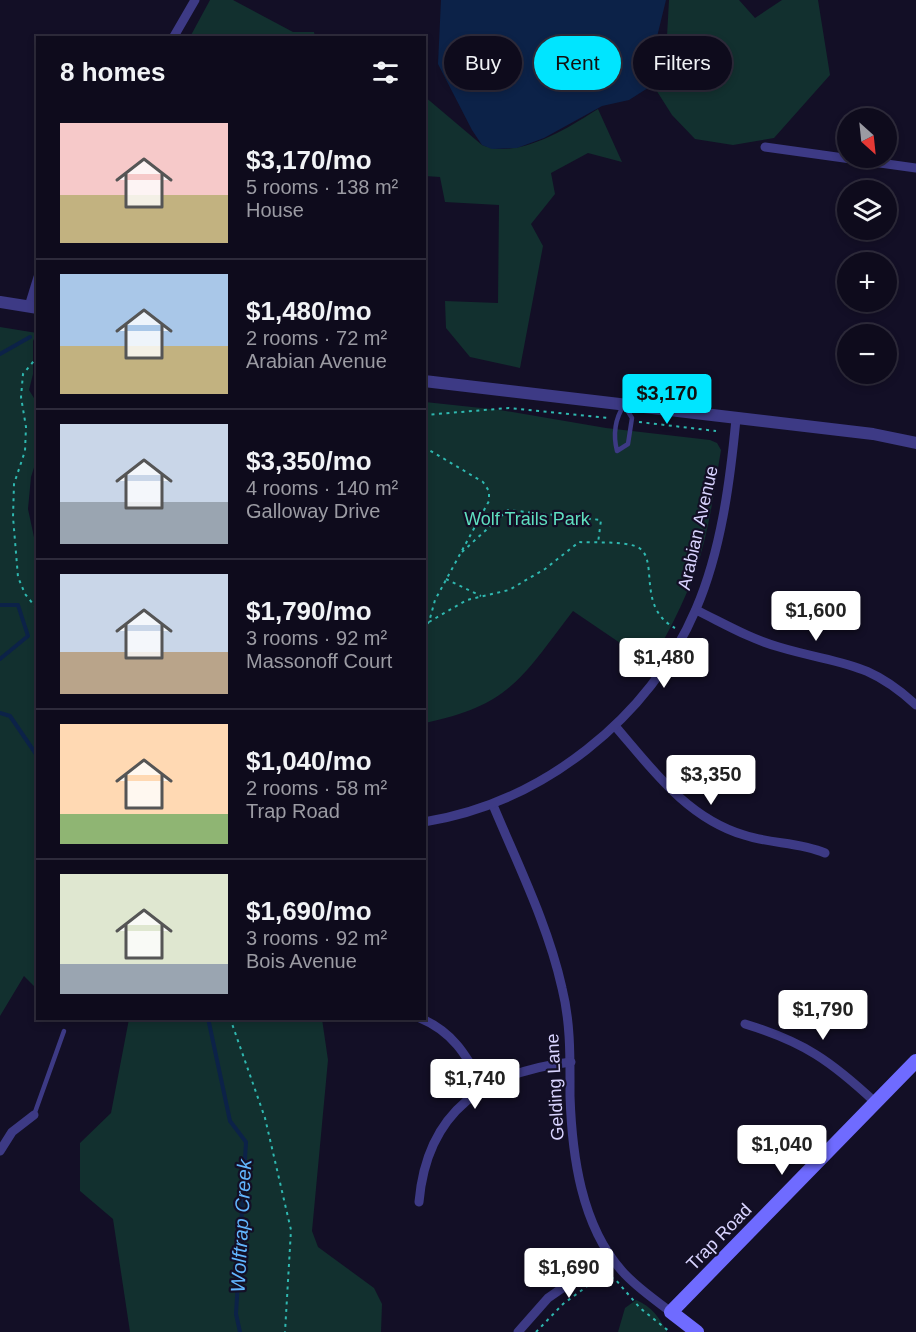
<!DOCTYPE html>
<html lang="en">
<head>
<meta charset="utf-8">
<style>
  :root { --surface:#0e0b1c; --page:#1c1929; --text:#f1f3f6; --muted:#9b9ba3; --line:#2e2b3b; --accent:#00e5ff }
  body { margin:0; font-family:Helvetica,sans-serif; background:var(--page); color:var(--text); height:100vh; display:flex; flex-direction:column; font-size:22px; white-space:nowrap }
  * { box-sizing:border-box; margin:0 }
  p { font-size:20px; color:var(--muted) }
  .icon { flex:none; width:33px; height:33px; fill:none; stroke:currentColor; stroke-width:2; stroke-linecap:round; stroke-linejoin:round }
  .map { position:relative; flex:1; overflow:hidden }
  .side { position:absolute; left:36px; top:36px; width:390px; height:984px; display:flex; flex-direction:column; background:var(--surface); border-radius:0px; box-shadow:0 3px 9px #0003,0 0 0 2px var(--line) }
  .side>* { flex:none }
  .banner { position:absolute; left:444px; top:36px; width:381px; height:54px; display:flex; gap:12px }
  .needle { width:39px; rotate:153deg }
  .tools { position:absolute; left:837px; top:108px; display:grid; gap:12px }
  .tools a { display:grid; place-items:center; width:60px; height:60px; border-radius:50%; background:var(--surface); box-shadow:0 3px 9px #0003,0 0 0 2px var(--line); font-size:30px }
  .price { position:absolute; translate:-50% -51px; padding:0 14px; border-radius:6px; background:#fff; color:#222; font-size:20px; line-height:39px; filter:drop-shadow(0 2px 3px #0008) }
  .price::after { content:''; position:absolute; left:50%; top:36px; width:18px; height:14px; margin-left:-9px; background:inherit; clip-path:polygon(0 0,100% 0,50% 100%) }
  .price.on { background:var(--accent); color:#111 }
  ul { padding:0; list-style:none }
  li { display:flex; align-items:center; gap:18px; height:150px; padding:0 24px }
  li+li { border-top:2px solid var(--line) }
  li span { display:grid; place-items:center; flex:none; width:168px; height:120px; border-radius:0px; color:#555 }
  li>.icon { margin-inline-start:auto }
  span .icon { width:72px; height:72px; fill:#fffc; stroke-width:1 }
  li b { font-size:26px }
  h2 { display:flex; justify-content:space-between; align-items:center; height:72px; padding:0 24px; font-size:26px }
  .tag { padding:0 21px; border-radius:27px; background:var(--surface); box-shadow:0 3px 9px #0003,0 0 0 2px var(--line); font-size:21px; line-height:54px }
  .tag.on { background:var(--accent); color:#111 }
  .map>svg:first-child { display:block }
</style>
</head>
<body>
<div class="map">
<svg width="916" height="1332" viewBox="0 0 916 1332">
  <rect width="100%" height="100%" fill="#130f26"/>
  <g fill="#12302f">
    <path d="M210,0H233L293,32H314L315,37H190Z"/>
    <path d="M669,0H739L755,18L782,0H818L830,75L774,138L733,145L695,139L672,115L653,85L662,79L665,73Z"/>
    <path d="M424,96L482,145C518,160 568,128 598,109L622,162L588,153L551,173L555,194L531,224L543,246L520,368L470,357L446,328L445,301L498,303L499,205L445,202L440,177L425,176Z"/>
    <path d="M0,327L37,333L33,341V374L29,390L37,403V458L31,477L28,509L38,556V990L24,976L0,1016Z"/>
    <path d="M425,402L500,410L606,428L710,440L717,443L721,450C714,491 709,533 695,572C683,605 667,634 651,664L573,611C522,677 511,705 425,723Z"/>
    <path d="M129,1019H322L328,1060L312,1231L318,1247L374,1288L382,1304L381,1332H130L113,1219L80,1191V1143L111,1113Z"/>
    <path d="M636,1300C652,1307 659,1317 667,1332H618L625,1308Z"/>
  </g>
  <path fill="#0c2248" d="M441,0H666L656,41L645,60L665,73L662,79L629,100L602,106L544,138L517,148L492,149L482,145L472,130L438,64Z"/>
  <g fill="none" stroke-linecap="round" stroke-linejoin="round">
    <g stroke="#0c2248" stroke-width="4">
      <path d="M0,354L30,337"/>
      <path d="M0,605H18L28,636L0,659"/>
      <path d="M0,713L10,716L38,757"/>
      <path d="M208,1018L230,1121L246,1142L236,1314L240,1332"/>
    </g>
    <g stroke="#2fb8b0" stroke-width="2" stroke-dasharray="3 4.5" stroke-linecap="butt">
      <path d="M38,356L23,374L21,397L26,427L25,451L14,484L13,517L18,577L25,594L38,610"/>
      <path d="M424,415L509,408L609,418"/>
      <path d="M639,422L716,431"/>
      <path d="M424,447L483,482L489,491V501L435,600L429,622L424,627"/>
      <path d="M462,552L508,510L601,520L598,543"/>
      <path d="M446,579L481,596"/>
      <path d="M429,622L467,600L509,590L545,569L579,542C596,543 618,541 635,546C662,555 634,606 675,628"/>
      <path d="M230,1018L265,1118L291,1230L285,1332"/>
      <path d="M596,1278L606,1276L615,1279L640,1308L670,1332"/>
      <path d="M536,1332L563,1304L597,1279"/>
    </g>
    <g stroke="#3d3a85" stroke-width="4.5">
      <path d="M624,405L632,418L628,444L617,451C613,435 615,419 624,405Z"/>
      <path d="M34,1115L64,1031"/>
    </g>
    <g stroke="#3d3a85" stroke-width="9">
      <path d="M173,38L195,0"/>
      <path d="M765,147L916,168"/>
      <path d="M29,306L38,277"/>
      <path d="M696,610C723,623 750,639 779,647C839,665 866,659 916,705"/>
      <path d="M615,726C652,769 687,818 744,835C771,844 799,842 825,853"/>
      <path d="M493,805C518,865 548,925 562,988C571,1024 570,1059 570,1096C572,1155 581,1225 622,1271C636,1287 654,1299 671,1312"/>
      <path d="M424,822C542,803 649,719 696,609C721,551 730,482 736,419"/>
      <path d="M420,1018C454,1032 467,1057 484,1087"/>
      <path d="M745,1024C804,1042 831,1061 876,1103"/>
      <path d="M0,1151L12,1132L34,1115"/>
      <path d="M419,1202C427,1110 486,1072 571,1062"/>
      <path d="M518,1332L548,1298L610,1255"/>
    </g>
    <g stroke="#3d3a85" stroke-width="12">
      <path d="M0,302L38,308"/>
      <path d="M424,381L873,434L916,443"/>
    </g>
    <path stroke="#6f6bff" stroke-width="14" d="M697,1332L671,1312L916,1061"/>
  </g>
  <g text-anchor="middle" stroke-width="4.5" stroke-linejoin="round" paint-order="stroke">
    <g font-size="18" fill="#5fe0c0" stroke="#130f26">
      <text x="527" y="525">Wolf Trails Park</text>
    </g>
    <g font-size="18" fill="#d9d4ff" stroke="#130f26">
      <text transform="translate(698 528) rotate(-77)" y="6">Arabian Avenue</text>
      <text transform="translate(555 1087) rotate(-93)" y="6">Gelding Lane</text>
      <text transform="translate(719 1237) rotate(-46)" y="6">Trap Road</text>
    </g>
    <g font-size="20" font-style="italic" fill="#62b6ff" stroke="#130f26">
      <text transform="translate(241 1226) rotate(-87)" y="7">Wolftrap Creek</text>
    </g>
  </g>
</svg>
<div class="tools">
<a><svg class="needle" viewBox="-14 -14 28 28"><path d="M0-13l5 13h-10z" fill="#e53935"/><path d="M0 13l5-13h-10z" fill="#9b9ba3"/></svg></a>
<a><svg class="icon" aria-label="layers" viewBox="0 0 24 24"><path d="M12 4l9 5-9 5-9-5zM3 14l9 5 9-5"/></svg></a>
<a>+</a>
<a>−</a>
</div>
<b class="price on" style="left:667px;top:425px">$3,170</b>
<b class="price" style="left:816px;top:642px">$1,600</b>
<b class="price" style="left:664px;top:689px">$1,480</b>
<b class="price" style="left:711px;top:806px">$3,350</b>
<b class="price" style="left:823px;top:1041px">$1,790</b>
<b class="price" style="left:475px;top:1110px">$1,740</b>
<b class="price" style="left:782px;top:1176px">$1,040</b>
<b class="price" style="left:569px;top:1299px">$1,690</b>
<div class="banner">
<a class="tag">Buy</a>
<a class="tag on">Rent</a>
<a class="tag">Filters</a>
</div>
<section class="side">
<h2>8 homes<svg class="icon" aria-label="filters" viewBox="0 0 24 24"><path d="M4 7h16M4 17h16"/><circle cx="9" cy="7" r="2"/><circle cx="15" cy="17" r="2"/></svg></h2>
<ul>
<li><span style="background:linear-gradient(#f6c9c9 60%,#c2b280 0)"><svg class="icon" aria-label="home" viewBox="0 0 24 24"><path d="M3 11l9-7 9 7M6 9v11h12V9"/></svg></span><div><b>$3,170/mo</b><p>5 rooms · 138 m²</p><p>House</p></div></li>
<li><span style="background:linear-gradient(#a9c7e8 60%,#c2b280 0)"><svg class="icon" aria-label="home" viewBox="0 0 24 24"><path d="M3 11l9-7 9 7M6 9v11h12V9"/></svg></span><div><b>$1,480/mo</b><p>2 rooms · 72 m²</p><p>Arabian Avenue</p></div></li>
<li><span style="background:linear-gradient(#c9d6e8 65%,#9aa5b1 0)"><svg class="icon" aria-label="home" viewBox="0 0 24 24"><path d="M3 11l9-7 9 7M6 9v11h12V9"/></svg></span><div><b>$3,350/mo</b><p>4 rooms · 140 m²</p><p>Galloway Drive</p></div></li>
<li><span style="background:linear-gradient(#c9d6e8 65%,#b9a48a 0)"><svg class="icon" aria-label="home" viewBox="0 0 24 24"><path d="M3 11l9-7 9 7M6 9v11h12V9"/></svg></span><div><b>$1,790/mo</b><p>3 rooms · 92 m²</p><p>Massonoff Court</p></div></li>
<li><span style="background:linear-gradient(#ffd9b3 75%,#8fb573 0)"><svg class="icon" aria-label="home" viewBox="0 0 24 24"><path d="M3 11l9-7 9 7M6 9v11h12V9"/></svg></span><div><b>$1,040/mo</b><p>2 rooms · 58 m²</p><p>Trap Road</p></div></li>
<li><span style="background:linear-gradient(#dfe7d0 75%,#9aa5b1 0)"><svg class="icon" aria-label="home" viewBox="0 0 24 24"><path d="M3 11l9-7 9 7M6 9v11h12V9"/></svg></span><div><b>$1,690/mo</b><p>3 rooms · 92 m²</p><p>Bois Avenue</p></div></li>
</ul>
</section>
</div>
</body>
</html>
